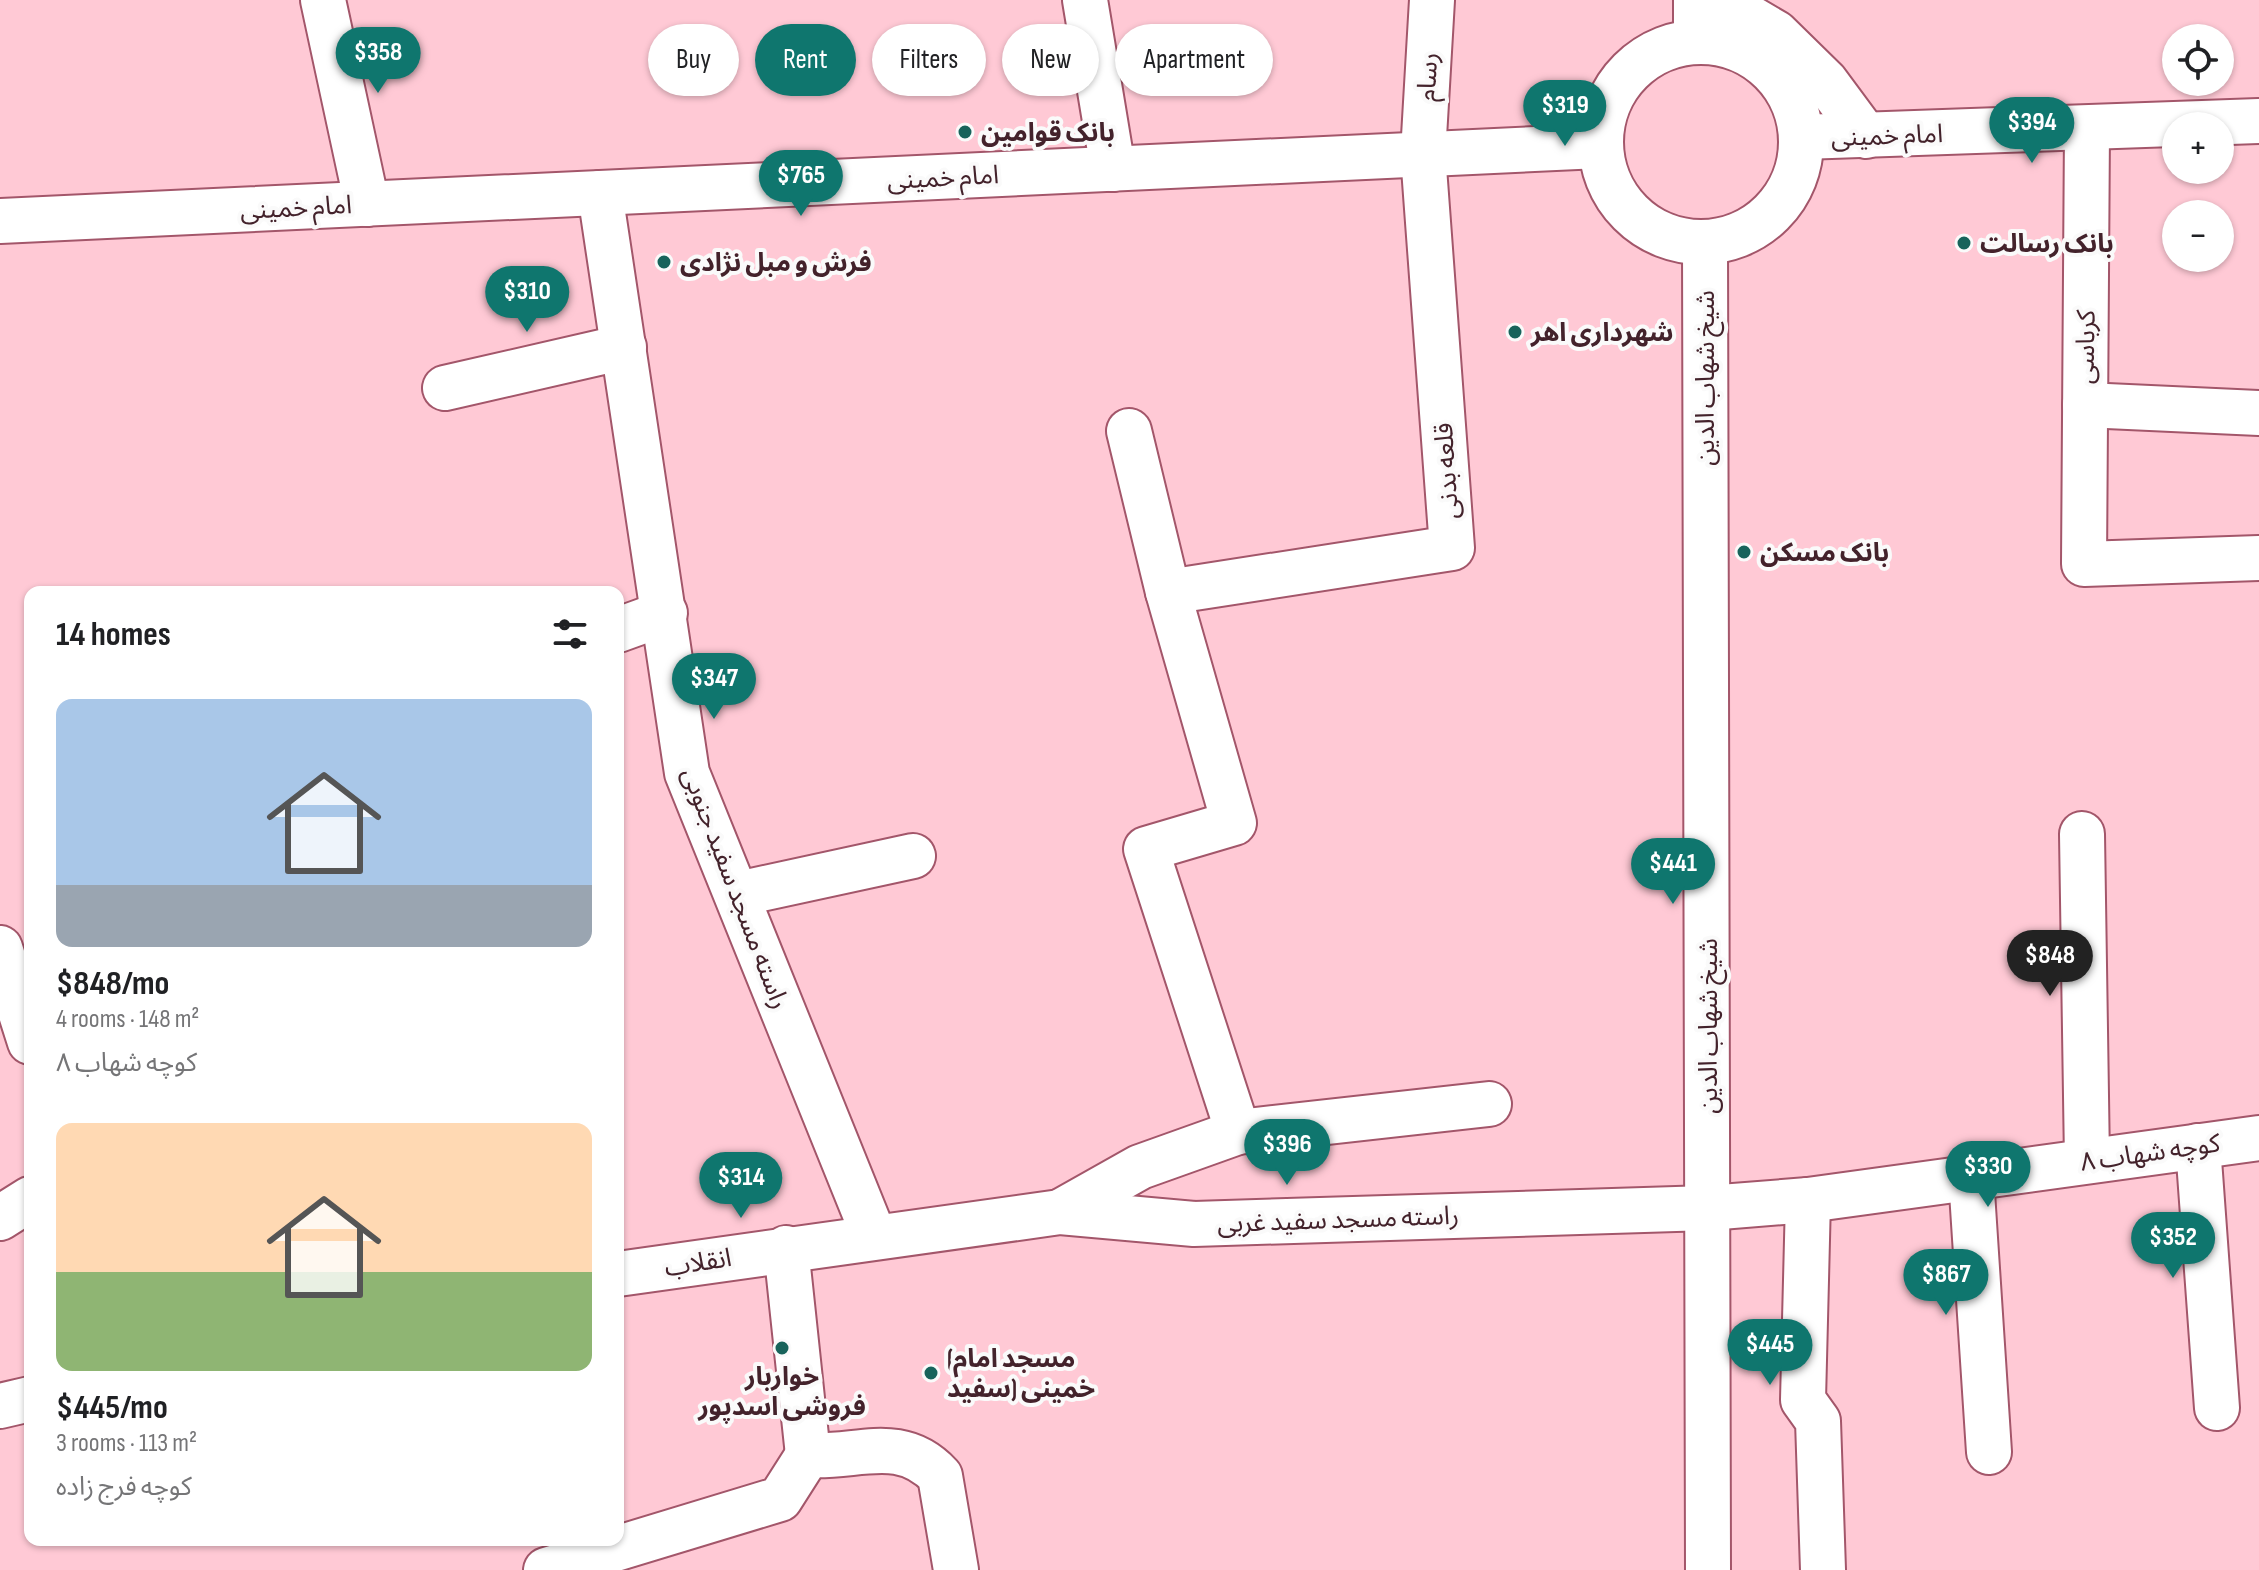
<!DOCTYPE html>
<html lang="en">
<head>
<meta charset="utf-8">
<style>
  :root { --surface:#fff; --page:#f2f2f2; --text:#202124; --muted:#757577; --accent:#0f766e }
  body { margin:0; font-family:"Sofia Sans Condensed","Noto Sans Arabic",sans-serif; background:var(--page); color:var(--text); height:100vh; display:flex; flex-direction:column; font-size:30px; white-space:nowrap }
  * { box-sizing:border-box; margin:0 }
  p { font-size:26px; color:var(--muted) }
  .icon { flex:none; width:44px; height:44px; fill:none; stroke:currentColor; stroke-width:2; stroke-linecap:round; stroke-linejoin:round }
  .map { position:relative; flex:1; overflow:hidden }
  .panel { position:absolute; left:24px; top:586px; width:600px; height:960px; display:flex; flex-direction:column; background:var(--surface); border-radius:16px; box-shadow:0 2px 6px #0004 }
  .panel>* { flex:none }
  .guide { position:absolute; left:648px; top:24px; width:760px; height:72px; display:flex; gap:16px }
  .fabs { position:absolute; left:2162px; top:24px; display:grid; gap:16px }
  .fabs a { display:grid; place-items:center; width:72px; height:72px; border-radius:50%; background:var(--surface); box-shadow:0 2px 6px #0004; font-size:40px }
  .price { position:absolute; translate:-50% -68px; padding:0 18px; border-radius:28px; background:var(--accent); color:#fff; font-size:26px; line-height:52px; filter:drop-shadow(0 2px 4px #0008) }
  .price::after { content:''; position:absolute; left:50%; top:48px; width:24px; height:18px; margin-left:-12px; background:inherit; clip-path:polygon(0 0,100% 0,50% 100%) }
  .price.current { background:#222; color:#fff }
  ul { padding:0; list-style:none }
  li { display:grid; align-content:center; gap:16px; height:424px; padding:0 32px }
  li span { display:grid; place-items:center; height:248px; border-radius:16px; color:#555 }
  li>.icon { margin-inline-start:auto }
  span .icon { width:144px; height:144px; fill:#fffc; stroke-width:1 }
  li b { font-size:34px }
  h2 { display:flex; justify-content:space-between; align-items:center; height:96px; padding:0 32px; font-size:34px }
  .chip { padding:0 28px; border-radius:36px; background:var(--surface); box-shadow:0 2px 6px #0004; font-size:28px; line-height:72px }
  .chip.current { background:var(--accent); color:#fff }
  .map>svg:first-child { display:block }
</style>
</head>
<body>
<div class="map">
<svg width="2259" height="1570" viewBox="0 0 2259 1570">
  <rect width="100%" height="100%" fill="#ffc9d5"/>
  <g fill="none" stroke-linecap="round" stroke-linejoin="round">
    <g stroke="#a3566a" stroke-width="48">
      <g id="minor">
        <path d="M323,0L367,204"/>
        <path d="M1085,0L1113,169"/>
        <path d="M1696,0V41"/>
        <path d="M1720,0L1776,33L1826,82L1866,136"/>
        <path d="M2087,129L2084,564L2259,558"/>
        <path d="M600,193L687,773L874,1236"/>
        <path d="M1705,243L1708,1570"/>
        <path d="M445,388L624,347"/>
        <path d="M2085,405L2259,413"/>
        <path d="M1129,431L1168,592L1234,823L1146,849L1238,1132"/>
        <path d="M1168,592L1452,548L1423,154L1432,0"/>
        <path d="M618,630L665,613"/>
        <path d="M2082,834L2087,1161"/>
        <path d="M738,894L913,856"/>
        <path d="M0,948L30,1042"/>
        <path d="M2198,1146L2217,1408"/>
        <path d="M1971,1177L1989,1452"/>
        <path d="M1808,1200L1803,1400L1818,1421L1823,1570"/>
        <path d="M1060,1212L1140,1167L1238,1132L1489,1104"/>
        <path d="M0,1218L30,1199"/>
        <path d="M786,1248L808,1455C856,1459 900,1433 940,1476L956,1570"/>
        <path d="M618,1274L1060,1212L1194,1224L1708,1208L1808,1200L2259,1138"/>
        <path d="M0,1406L30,1399"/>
        <path d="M546,1570L780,1499L808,1455"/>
      </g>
    </g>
    <g stroke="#a3566a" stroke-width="48">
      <g id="major">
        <circle cx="1701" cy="142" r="100"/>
        <path d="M1802,137L2259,121"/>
        <path d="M0,221L1599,146"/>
      </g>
    </g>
    <use href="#minor" stroke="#fff" stroke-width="44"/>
    <use href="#major" stroke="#fff" stroke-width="44"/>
  </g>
  <g fill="#18635b" stroke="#fafafa" stroke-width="3">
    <circle cx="965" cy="132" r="8"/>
    <circle cx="1964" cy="243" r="8"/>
    <circle cx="664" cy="262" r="8"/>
    <circle cx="1515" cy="332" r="8"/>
    <circle cx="1744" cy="552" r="8"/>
    <circle cx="782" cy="1348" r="8"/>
    <circle cx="931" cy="1373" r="8"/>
  </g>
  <g text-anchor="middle" stroke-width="8" stroke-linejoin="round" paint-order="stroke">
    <g font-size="26" fill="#43222b" stroke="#fafafa">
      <text transform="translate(1427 77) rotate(-87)" y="9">رسام</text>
      <text transform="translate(1887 135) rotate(-2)" y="9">امام خمینی</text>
      <text transform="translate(943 177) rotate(-3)" y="9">امام خمینی</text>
      <text transform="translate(296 207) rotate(-3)" y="9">امام خمینی</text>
      <text transform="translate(2085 347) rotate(-89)" y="9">کرباسی</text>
      <text transform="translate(1705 378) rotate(-90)" y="9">شیخ شهاب الدین</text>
      <text transform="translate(1446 471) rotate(-94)" y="9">قلعه بدنی</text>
      <text transform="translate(736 888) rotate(69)" y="9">راسته مسجد سفید جنوبی</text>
      <text transform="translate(1708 1026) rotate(-90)" y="9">شیخ شهاب الدین</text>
      <text transform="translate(2150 1152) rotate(-8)" y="9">کوچه شهاب ۸</text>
      <text transform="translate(1338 1219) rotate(-2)" y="9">راسته مسجد سفید غربی</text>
      <text transform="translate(698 1262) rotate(-9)" y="9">انقلاب</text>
    </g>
    <g font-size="26" font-weight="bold" fill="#43222b" stroke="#fafafa" text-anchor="start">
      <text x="981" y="141">بانک قوامین</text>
      <text x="1980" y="252">بانک رسالت</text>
      <text x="680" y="271">فرش و مبل نژادی</text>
      <text x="1531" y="341">شهرداری اهر</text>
      <text x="1760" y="561">بانک مسکن</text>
      <text x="947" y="1367">(مسجد امام<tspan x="947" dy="30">خمینی (سفید</tspan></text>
      <text x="782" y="1385" text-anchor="middle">خواربار<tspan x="782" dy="30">فروشی اسدپور</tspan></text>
    </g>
  </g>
</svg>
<div class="fabs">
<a><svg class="icon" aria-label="locate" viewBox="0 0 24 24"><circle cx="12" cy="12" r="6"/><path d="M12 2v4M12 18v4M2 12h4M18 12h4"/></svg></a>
<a>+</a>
<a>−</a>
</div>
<b class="price" style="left:378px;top:95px">$358</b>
<b class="price" style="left:1565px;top:148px">$319</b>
<b class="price" style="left:2032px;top:165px">$394</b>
<b class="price" style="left:801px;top:218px">$765</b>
<b class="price" style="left:527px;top:334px">$310</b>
<b class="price" style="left:714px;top:721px">$347</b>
<b class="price" style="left:1673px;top:906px">$441</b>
<b class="price current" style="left:2050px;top:998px">$848</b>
<b class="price" style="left:1287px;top:1187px">$396</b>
<b class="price" style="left:1988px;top:1209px">$330</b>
<b class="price" style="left:741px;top:1220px">$314</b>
<b class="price" style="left:2173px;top:1280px">$352</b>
<b class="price" style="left:1946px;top:1317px">$867</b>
<b class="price" style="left:1770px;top:1387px">$445</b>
<div class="guide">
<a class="chip">Buy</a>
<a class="chip current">Rent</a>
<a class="chip">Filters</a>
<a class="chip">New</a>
<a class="chip">Apartment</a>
</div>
<section class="panel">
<h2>14 homes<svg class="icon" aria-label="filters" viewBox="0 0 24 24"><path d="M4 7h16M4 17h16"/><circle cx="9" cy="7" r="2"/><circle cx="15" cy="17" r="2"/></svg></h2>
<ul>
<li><span style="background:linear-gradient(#a9c7e8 75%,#9aa5b1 0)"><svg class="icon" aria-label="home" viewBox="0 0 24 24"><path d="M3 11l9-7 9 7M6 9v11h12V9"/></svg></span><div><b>$848/mo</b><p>4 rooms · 148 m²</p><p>کوچه شهاب ۸</p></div></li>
<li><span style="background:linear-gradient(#ffd9b3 60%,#8fb573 0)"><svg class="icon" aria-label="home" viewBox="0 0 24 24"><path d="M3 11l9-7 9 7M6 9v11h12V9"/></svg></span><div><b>$445/mo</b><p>3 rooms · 113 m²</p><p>کوچه فرج زاده</p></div></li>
</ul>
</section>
</div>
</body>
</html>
